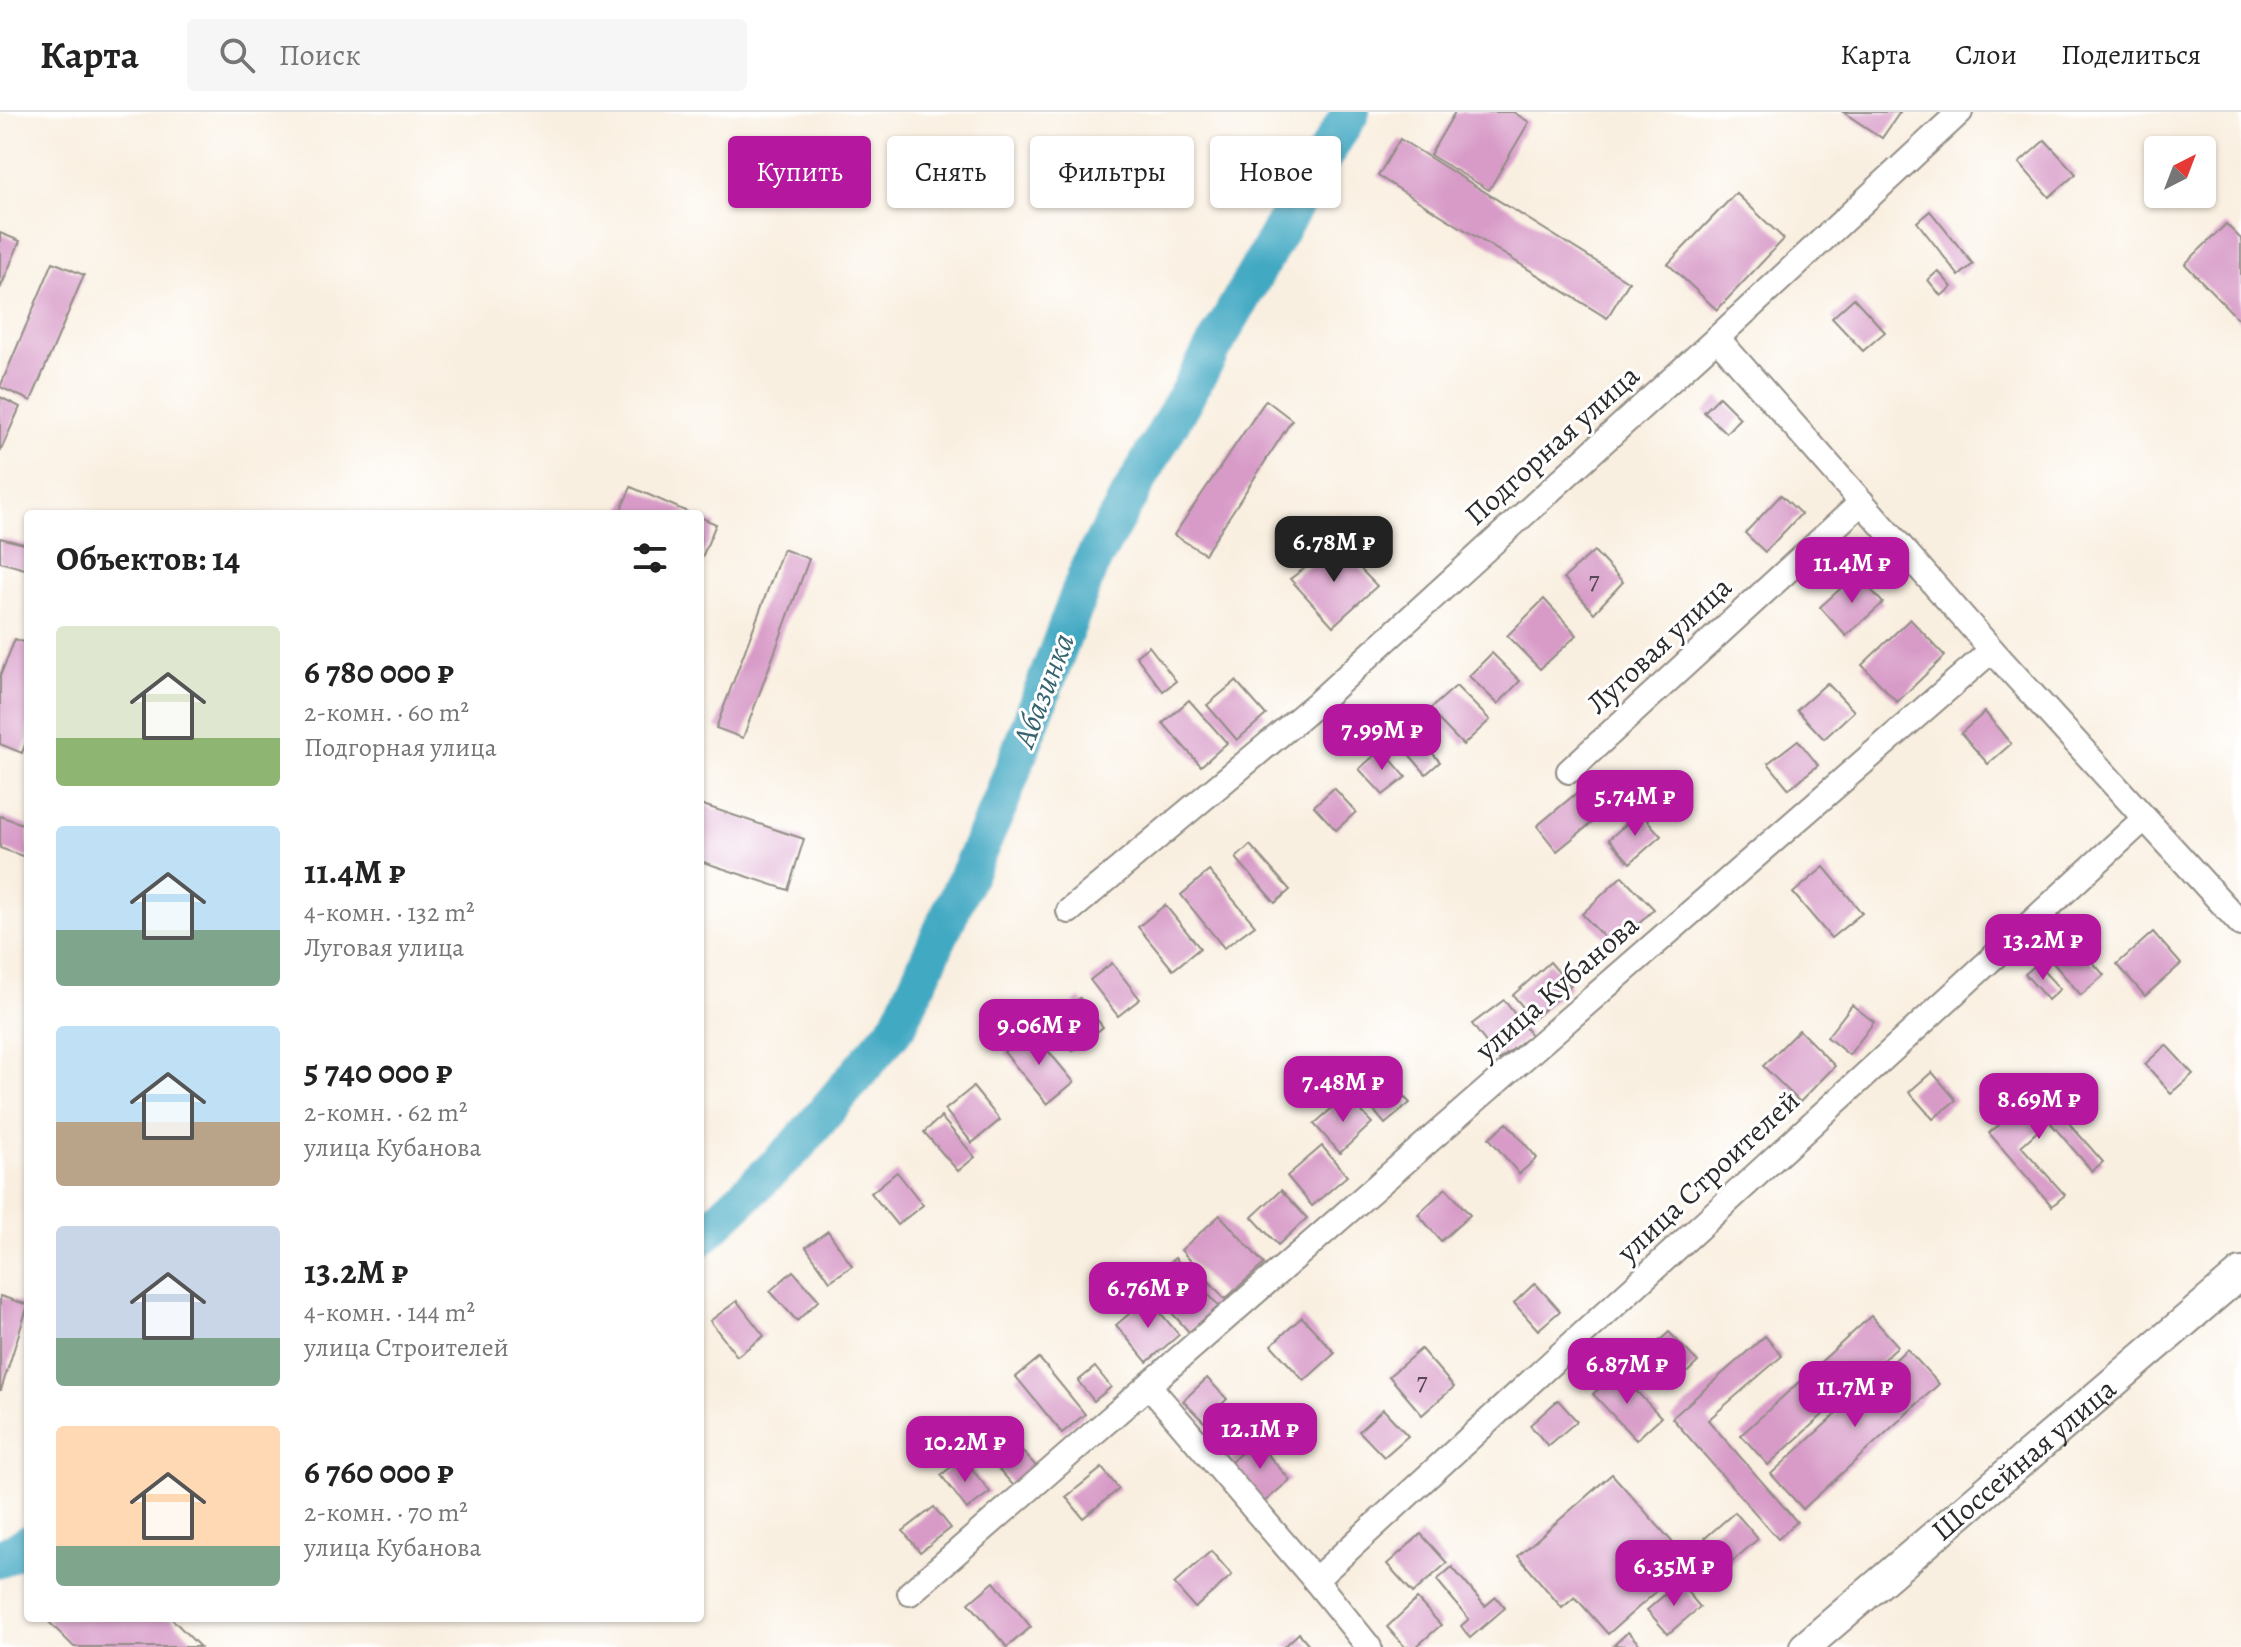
<!DOCTYPE html>
<html lang="ru">
<head>
<meta charset="utf-8">
<style>
  :root { --surface:#fff; --page:#f6f6f6; --text:#222; --muted:#767676; --line:#e0e0e0; --accent:#b5179e }
  body { margin:0; font-family:Alegreya,serif; background:var(--page); color:var(--text); height:100vh; display:flex; flex-direction:column; font-size:30px; white-space:nowrap }
  * { box-sizing:border-box; margin:0 }
  p { font-size:26px; color:var(--muted) }
  .icon { flex:none; width:44px; height:44px; fill:none; stroke:currentColor; stroke-width:2; stroke-linecap:round; stroke-linejoin:round }
  .map { position:relative; flex:1; overflow:hidden }
  .drawer { position:absolute; left:24px; top:398px; width:680px; height:1112px; display:flex; flex-direction:column; background:var(--surface); border-radius:8px; box-shadow:0 2px 6px #0004 }
  .drawer>* { flex:none }
  .guide { position:absolute; left:728px; top:24px; width:760px; height:72px; display:flex; gap:16px }
  .needle { width:52px; rotate:42deg }
  .tools { position:absolute; left:2144px; top:24px; display:grid; gap:16px }
  .tools a { display:grid; place-items:center; width:72px; height:72px; border-radius:8px; background:var(--surface); box-shadow:0 2px 6px #0004; font-size:40px }
  .price { position:absolute; translate:-50% -68px; padding:0 18px; border-radius:16px; background:var(--accent); color:#fff; font-size:26px; line-height:52px; filter:drop-shadow(0 2px 4px #0008) }
  .price::after { content:''; position:absolute; left:50%; top:48px; width:24px; height:18px; margin-left:-12px; background:inherit; clip-path:polygon(0 0,100% 0,50% 100%) }
  .price.current { background:#222; color:#fff }
  ul { padding:0; list-style:none }
  li { display:flex; align-items:center; gap:24px; height:200px; padding:0 32px }
  li span { display:grid; place-items:center; flex:none; width:224px; height:160px; border-radius:8px; color:#555 }
  li>.icon { margin-inline-start:auto }
  span .icon { width:96px; height:96px; fill:#fffc; stroke-width:1 }
  li b { font-size:34px }
  h2 { display:flex; justify-content:space-between; align-items:center; height:96px; padding:0 32px; font-size:34px }
  .tag { padding:0 28px; border-radius:8px; background:var(--surface); box-shadow:0 2px 6px #0004; font-size:28px; line-height:72px }
  .tag.current { background:var(--accent); color:#fff }
  header { display:flex; align-items:center; gap:48px; box-sizing:border-box; height:112px; padding:0 40px; background:var(--surface); border-bottom:2px solid var(--line) }
  header strong { font-size:38px }
  nav { display:flex; gap:44px; margin-inline-start:auto; font-size:28px }
  .search { width:560px; height:72px; background:var(--page); display:flex; align-items:center; gap:20px; box-sizing:border-box; padding:0 28px; border-radius:8px; color:var(--muted); font-size:30px }
  .map>svg:first-child { display:block }
</style>
</head>
<body>
<header>
<strong>Карта</strong>
<div class="search"><svg class="icon" aria-label="search" viewBox="0 0 24 24"><circle cx="10" cy="10" r="6"/><path d="M15 15l6 6"/></svg>Поиск</div>
<nav><a>Карта</a><a>Слои</a><a>Поделиться</a></nav>
</header>
<div class="map">
<svg width="2241" height="1535" viewBox="0 0 2241 1535">
  <rect width="100%" height="100%" fill="#fff"/>
  <filter id="ink" filterUnits="userSpaceOnUse"><feTurbulence type="fractalNoise" baseFrequency=".0125" numOctaves="2"/><feDisplacementMap in="SourceGraphic" scale="16" xChannelSelector="R" yChannelSelector="G"/><feConvolveMatrix kernelMatrix="1 2 1 2 8 2 1 2 1" color-interpolation-filters="sRGB"/></filter>
  <filter id="wash" filterUnits="userSpaceOnUse"><feTurbulence type="fractalNoise" baseFrequency=".006" numOctaves="4" result="noise"/><feDisplacementMap in="SourceGraphic" scale="32" xChannelSelector="R" yChannelSelector="G"/><feGaussianBlur stdDeviation="1.8" result="paint"/><feColorMatrix in="noise" values="0 0 0 0 0 0 0 0 0 0 0 0 0 0 0 0 0 1.4 0 .05"/><feComposite in="paint" operator="in"/></filter>
  <g filter="url(#wash)">
    <rect width="100%" height="100%" fill="#f9efe0"/>
    <g fill="none" stroke-linecap="round" stroke-linejoin="round">
      <g stroke="#43a9c3" stroke-width="38">
        <path d="M700,1126L797,1034L899,912L999,694L1090,453L1307,71L1351,0"/>
        <path d="M0,1447L28,1432"/>
      </g>
    </g>
    <g id="blocks">
      <g fill="#d89bc8">
        <path d="M1455,0H1513L1529,10L1489,78L1430,43Z"/>
        <path d="M1843,0H1900L1882,26Z"/>
        <path d="M1400,27L1629,170L1607,206L1378,64Z"/>
        <path d="M2045,28L2076,62L2049,85L2019,51Z"/>
        <path d="M1736,81L1784,127L1717,198L1668,152Z"/>
        <path d="M1930,99L1973,152L1959,164L1917,110Z"/>
        <path d="M2226,112L2241,127V210L2185,152Z"/>
        <path d="M0,121L20,129L0,177Z"/>
        <path d="M53,150L84,163L31,289L0,275Z"/>
        <path d="M1938,159L1952,175L1941,184L1928,168Z"/>
        <path d="M1854,186L1885,220L1863,239L1832,206Z"/>
        <path d="M0,285L20,295L0,340Z"/>
        <path d="M1719,285L1740,306L1726,321L1704,300Z"/>
        <path d="M1266,288L1292,308L1205,442L1174,423Z"/>
        <path d="M631,375L692,402H619Z"/>
        <path d="M1781,383L1801,402L1765,440L1745,421Z"/>
        <path d="M700,405L716,412L700,450Z"/>
        <path d="M0,426L28,433V458L0,450Z"/>
        <path d="M1337,433L1377,474L1333,514L1290,467Z"/>
        <path d="M783,437L809,447L743,626L716,616Z"/>
        <path d="M1594,439L1623,470L1594,501L1564,466Z"/>
        <path d="M1857,462L1883,491L1846,524L1820,495Z"/>
        <path d="M1544,487L1577,523L1540,557L1507,524Z"/>
        <path d="M1910,507L1945,544L1897,590L1862,553Z"/>
        <path d="M15,527L28,532V625L22,641L0,632V564Z"/>
        <path d="M1149,534L1176,569L1163,579L1136,544Z"/>
        <path d="M1492,541L1520,569L1498,592L1469,564Z"/>
        <path d="M1236,569L1266,603L1237,628L1207,593Z"/>
        <path d="M1827,571L1854,599L1824,627L1797,598Z"/>
        <path d="M1456,574L1490,608L1463,633L1429,598Z"/>
        <path d="M1189,588L1227,631L1201,654L1163,611Z"/>
        <path d="M1985,600L2011,632L1988,652L1961,621Z"/>
        <path d="M1403,606L1440,650L1426,662L1388,618Z"/>
        <path d="M1798,628L1818,653L1789,677L1768,651Z"/>
        <path d="M1382,637L1406,665L1383,683L1359,657Z"/>
        <path d="M1334,676L1356,700L1336,718L1314,694Z"/>
        <path d="M1579,679L1600,704L1557,739L1537,714Z"/>
        <path d="M700,692L804,727L788,778L700,749Z"/>
        <path d="M1640,700L1661,724L1630,751L1609,727Z"/>
        <path d="M0,704L28,714V746L0,736Z"/>
        <path d="M1250,733L1290,778L1275,791L1236,746Z"/>
        <path d="M1824,755L1862,801L1831,826L1793,781Z"/>
        <path d="M1209,759L1255,813L1224,836L1181,783Z"/>
        <path d="M1622,764L1654,797L1614,836L1582,802Z"/>
        <path d="M1165,793L1200,836L1173,858L1138,815Z"/>
        <path d="M2153,820L2181,852L2145,884L2117,852Z"/>
        <path d="M2076,831L2104,863L2081,883L2053,851Z"/>
        <path d="M1550,850L1571,874L1533,907L1513,883Z"/>
        <path d="M1112,851L1140,887L1118,904L1090,868Z"/>
        <path d="M2037,852L2060,877L2048,888L2025,862Z"/>
        <path d="M1080,886L1103,915L1073,939L1050,910Z"/>
        <path d="M1504,888L1531,923L1499,948L1472,912Z"/>
        <path d="M1852,893L1874,910L1849,943L1827,925Z"/>
        <path d="M1031,918L1074,970L1047,992L1004,940Z"/>
        <path d="M1799,918L1835,954L1800,990L1763,954Z"/>
        <path d="M2166,933L2193,962L2171,981L2145,952Z"/>
        <path d="M1371,951L1410,991L1385,1012L1350,970Z"/>
        <path d="M1932,960L1956,988L1933,1007L1909,980Z"/>
        <path d="M973,975L1000,1008L972,1031L945,998Z"/>
        <path d="M2039,977L2103,1050L2092,1059L2049,1009L2021,1034L2065,1083L2052,1094L1989,1021Z"/>
        <path d="M1347,983L1372,1011L1340,1041L1314,1012Z"/>
        <path d="M941,1005L975,1045L958,1059L924,1020Z"/>
        <path d="M1507,1011L1537,1046L1519,1062L1489,1026Z"/>
        <path d="M1322,1034L1347,1064L1312,1094L1287,1064Z"/>
        <path d="M897,1060L923,1093L897,1113L871,1081Z"/>
        <path d="M1446,1076L1470,1103L1441,1129L1418,1102Z"/>
        <path d="M1281,1078L1307,1106L1278,1133L1252,1105Z"/>
        <path d="M1220,1103L1264,1152L1225,1187L1181,1138Z"/>
        <path d="M828,1119L852,1154L830,1169L806,1135Z"/>
        <path d="M1175,1146L1219,1194L1189,1220L1146,1172Z"/>
        <path d="M793,1159L819,1188L797,1209L770,1179Z"/>
        <path d="M1535,1171L1560,1199L1538,1218L1514,1191Z"/>
        <path d="M0,1184L28,1193L1,1278H0Z"/>
        <path d="M1148,1186L1179,1223L1147,1250L1116,1213Z"/>
        <path d="M737,1189L764,1224L737,1244L710,1209Z"/>
        <path d="M1871,1204L1898,1234L1768,1353L1741,1323Z"/>
        <path d="M1302,1205L1335,1241L1304,1269L1271,1233Z"/>
        <path d="M1669,1220L1698,1250L1674,1273L1645,1242Z"/>
        <path d="M1765,1224L1782,1244L1708,1308L1797,1410L1778,1427L1672,1306Z"/>
        <path d="M1421,1237L1454,1275L1422,1303L1389,1264Z"/>
        <path d="M1907,1237L1939,1272L1803,1397L1771,1362Z"/>
        <path d="M1039,1246L1085,1302L1062,1321L1016,1265Z"/>
        <path d="M1095,1255L1111,1275L1094,1289L1078,1269Z"/>
        <path d="M1617,1259L1661,1305L1636,1328L1593,1282Z"/>
        <path d="M1207,1266L1227,1287L1204,1310L1183,1289Z"/>
        <path d="M1558,1288L1577,1309L1548,1334L1530,1313Z"/>
        <path d="M1383,1297L1408,1324L1384,1345L1359,1319Z"/>
        <path d="M996,1311L1036,1354L1014,1374L975,1331Z"/>
        <path d="M1255,1328L1290,1368L1264,1390L1230,1351Z"/>
        <path d="M963,1346L990,1380L967,1397L941,1363Z"/>
        <path d="M1102,1356L1119,1377L1083,1406L1066,1385Z"/>
        <path d="M1612,1362L1690,1450L1608,1522L1575,1485L1562,1496L1518,1444Z"/>
        <path d="M934,1395L951,1416L920,1440L903,1419Z"/>
        <path d="M1735,1400L1758,1427L1728,1453L1705,1426Z"/>
        <path d="M1421,1422L1447,1451L1413,1481L1387,1452Z"/>
        <path d="M1211,1439L1232,1463L1195,1496L1174,1472Z"/>
        <path d="M1452,1455L1485,1494L1496,1485L1505,1496L1470,1526L1461,1514L1469,1507L1437,1468Z"/>
        <path d="M994,1470L1031,1515L1007,1535L969,1491Z"/>
        <path d="M1679,1470L1700,1495L1668,1522L1647,1498Z"/>
        <path d="M1417,1487L1441,1513L1416,1535H1405L1387,1515Z"/>
        <path d="M49,1506H171L200,1535H74L47,1508Z"/>
        <path d="M1628,1520L1642,1535L1614,1533Z"/>
        <path d="M1299,1521L1311,1535H1284Z"/>
      </g>
    </g>
  </g>
  <g filter="url(#ink)">
    <use href="#blocks" fill-opacity="0" stroke="#928d86" stroke-width="2"/>
    <g fill="none" stroke-linecap="round" stroke-linejoin="round">
      <g stroke="#928d86" stroke-width="28">
        <g id="minor">
          <path d="M1717,226L1992,538L2241,812"/>
          <path d="M1569,659L1862,390"/>
          <path d="M1069,799L1315,593L1717,226L1960,0"/>
          <path d="M1149,1274L1315,1468L1369,1535"/>
          <path d="M1315,1468L2144,707"/>
          <path d="M910,1481L1992,538"/>
        </g>
      </g>
      <g stroke="#928d86" stroke-width="34">
        <g id="major">
          <path id="s1" d="M1805,1535L2241,1161"/>
        </g>
      </g>
      <use href="#minor" stroke="#fff" stroke-width="24"/>
      <use href="#major" stroke="#fff" stroke-width="30"/>
    </g>
  </g>
  <g text-anchor="middle" stroke-width="6" stroke-linejoin="round" paint-order="stroke">
    <g font-size="26" fill="#564752">
      <text x="1594" y="477">7</text>
      <text x="1422" y="1278">7</text>
    </g>
    <g font-size="30" fill="#2b2b2b" stroke="#fff">
      <text transform="translate(1552 333) rotate(-42)" y="10">Подгорная улица</text>
      <text transform="translate(1659 533) rotate(-43)" y="10">Луговая улица</text>
      <text transform="translate(1557 875) rotate(-41)" y="10">улица Кубанова</text>
      <text transform="translate(1708 1064) rotate(-43)" y="10">улица Строителей</text>
      <text dy="10" stroke="none"><textPath href="#s1" startOffset="288">Шоссейная улица</textPath></text>
    </g>
    <g font-size="32" font-style="italic" fill="#36646f" stroke="#fff">
      <text transform="translate(1043 578) rotate(-69)" y="11">Абазинка</text>
    </g>
  </g>
</svg>
<div class="tools">
<a><svg class="needle" viewBox="-14 -14 28 28"><path d="M0-13l5 13h-10z" fill="#e53935"/><path d="M0 13l5-13h-10z" fill="#767676"/></svg></a>
</div>
<b class="price current" style="left:1334px;top:472px">6.78M ₽</b>
<b class="price" style="left:1852px;top:493px">11.4M ₽</b>
<b class="price" style="left:1382px;top:660px">7.99M ₽</b>
<b class="price" style="left:1635px;top:726px">5.74M ₽</b>
<b class="price" style="left:2043px;top:870px">13.2M ₽</b>
<b class="price" style="left:1039px;top:955px">9.06M ₽</b>
<b class="price" style="left:1343px;top:1012px">7.48M ₽</b>
<b class="price" style="left:2039px;top:1029px">8.69M ₽</b>
<b class="price" style="left:1148px;top:1218px">6.76M ₽</b>
<b class="price" style="left:1627px;top:1294px">6.87M ₽</b>
<b class="price" style="left:1855px;top:1317px">11.7M ₽</b>
<b class="price" style="left:1260px;top:1359px">12.1M ₽</b>
<b class="price" style="left:965px;top:1372px">10.2M ₽</b>
<b class="price" style="left:1674px;top:1496px">6.35M ₽</b>
<div class="guide">
<a class="tag current">Купить</a>
<a class="tag">Снять</a>
<a class="tag">Фильтры</a>
<a class="tag">Новое</a>
</div>
<section class="drawer">
<h2>Объектов: 14<svg class="icon" aria-label="filters" viewBox="0 0 24 24"><path d="M4 7h16M4 17h16"/><circle cx="9" cy="7" r="2"/><circle cx="15" cy="17" r="2"/></svg></h2>
<ul>
<li><span style="background:linear-gradient(#dfe7d0 70%,#8fb573 0)"><svg class="icon" aria-label="home" viewBox="0 0 24 24"><path d="M3 11l9-7 9 7M6 9v11h12V9"/></svg></span><div><b>6 780 000 ₽</b><p>2-комн. · 60 m²</p><p>Подгорная улица</p></div></li>
<li><span style="background:linear-gradient(#bfe0f5 65%,#7fa58c 0)"><svg class="icon" aria-label="home" viewBox="0 0 24 24"><path d="M3 11l9-7 9 7M6 9v11h12V9"/></svg></span><div><b>11.4M ₽</b><p>4-комн. · 132 m²</p><p>Луговая улица</p></div></li>
<li><span style="background:linear-gradient(#bfe0f5 60%,#b9a48a 0)"><svg class="icon" aria-label="home" viewBox="0 0 24 24"><path d="M3 11l9-7 9 7M6 9v11h12V9"/></svg></span><div><b>5 740 000 ₽</b><p>2-комн. · 62 m²</p><p>улица Кубанова</p></div></li>
<li><span style="background:linear-gradient(#c9d6e8 70%,#7fa58c 0)"><svg class="icon" aria-label="home" viewBox="0 0 24 24"><path d="M3 11l9-7 9 7M6 9v11h12V9"/></svg></span><div><b>13.2M ₽</b><p>4-комн. · 144 m²</p><p>улица Строителей</p></div></li>
<li><span style="background:linear-gradient(#ffd9b3 75%,#7fa58c 0)"><svg class="icon" aria-label="home" viewBox="0 0 24 24"><path d="M3 11l9-7 9 7M6 9v11h12V9"/></svg></span><div><b>6 760 000 ₽</b><p>2-комн. · 70 m²</p><p>улица Кубанова</p></div></li>
</ul>
</section>
</div>
</body>
</html>
